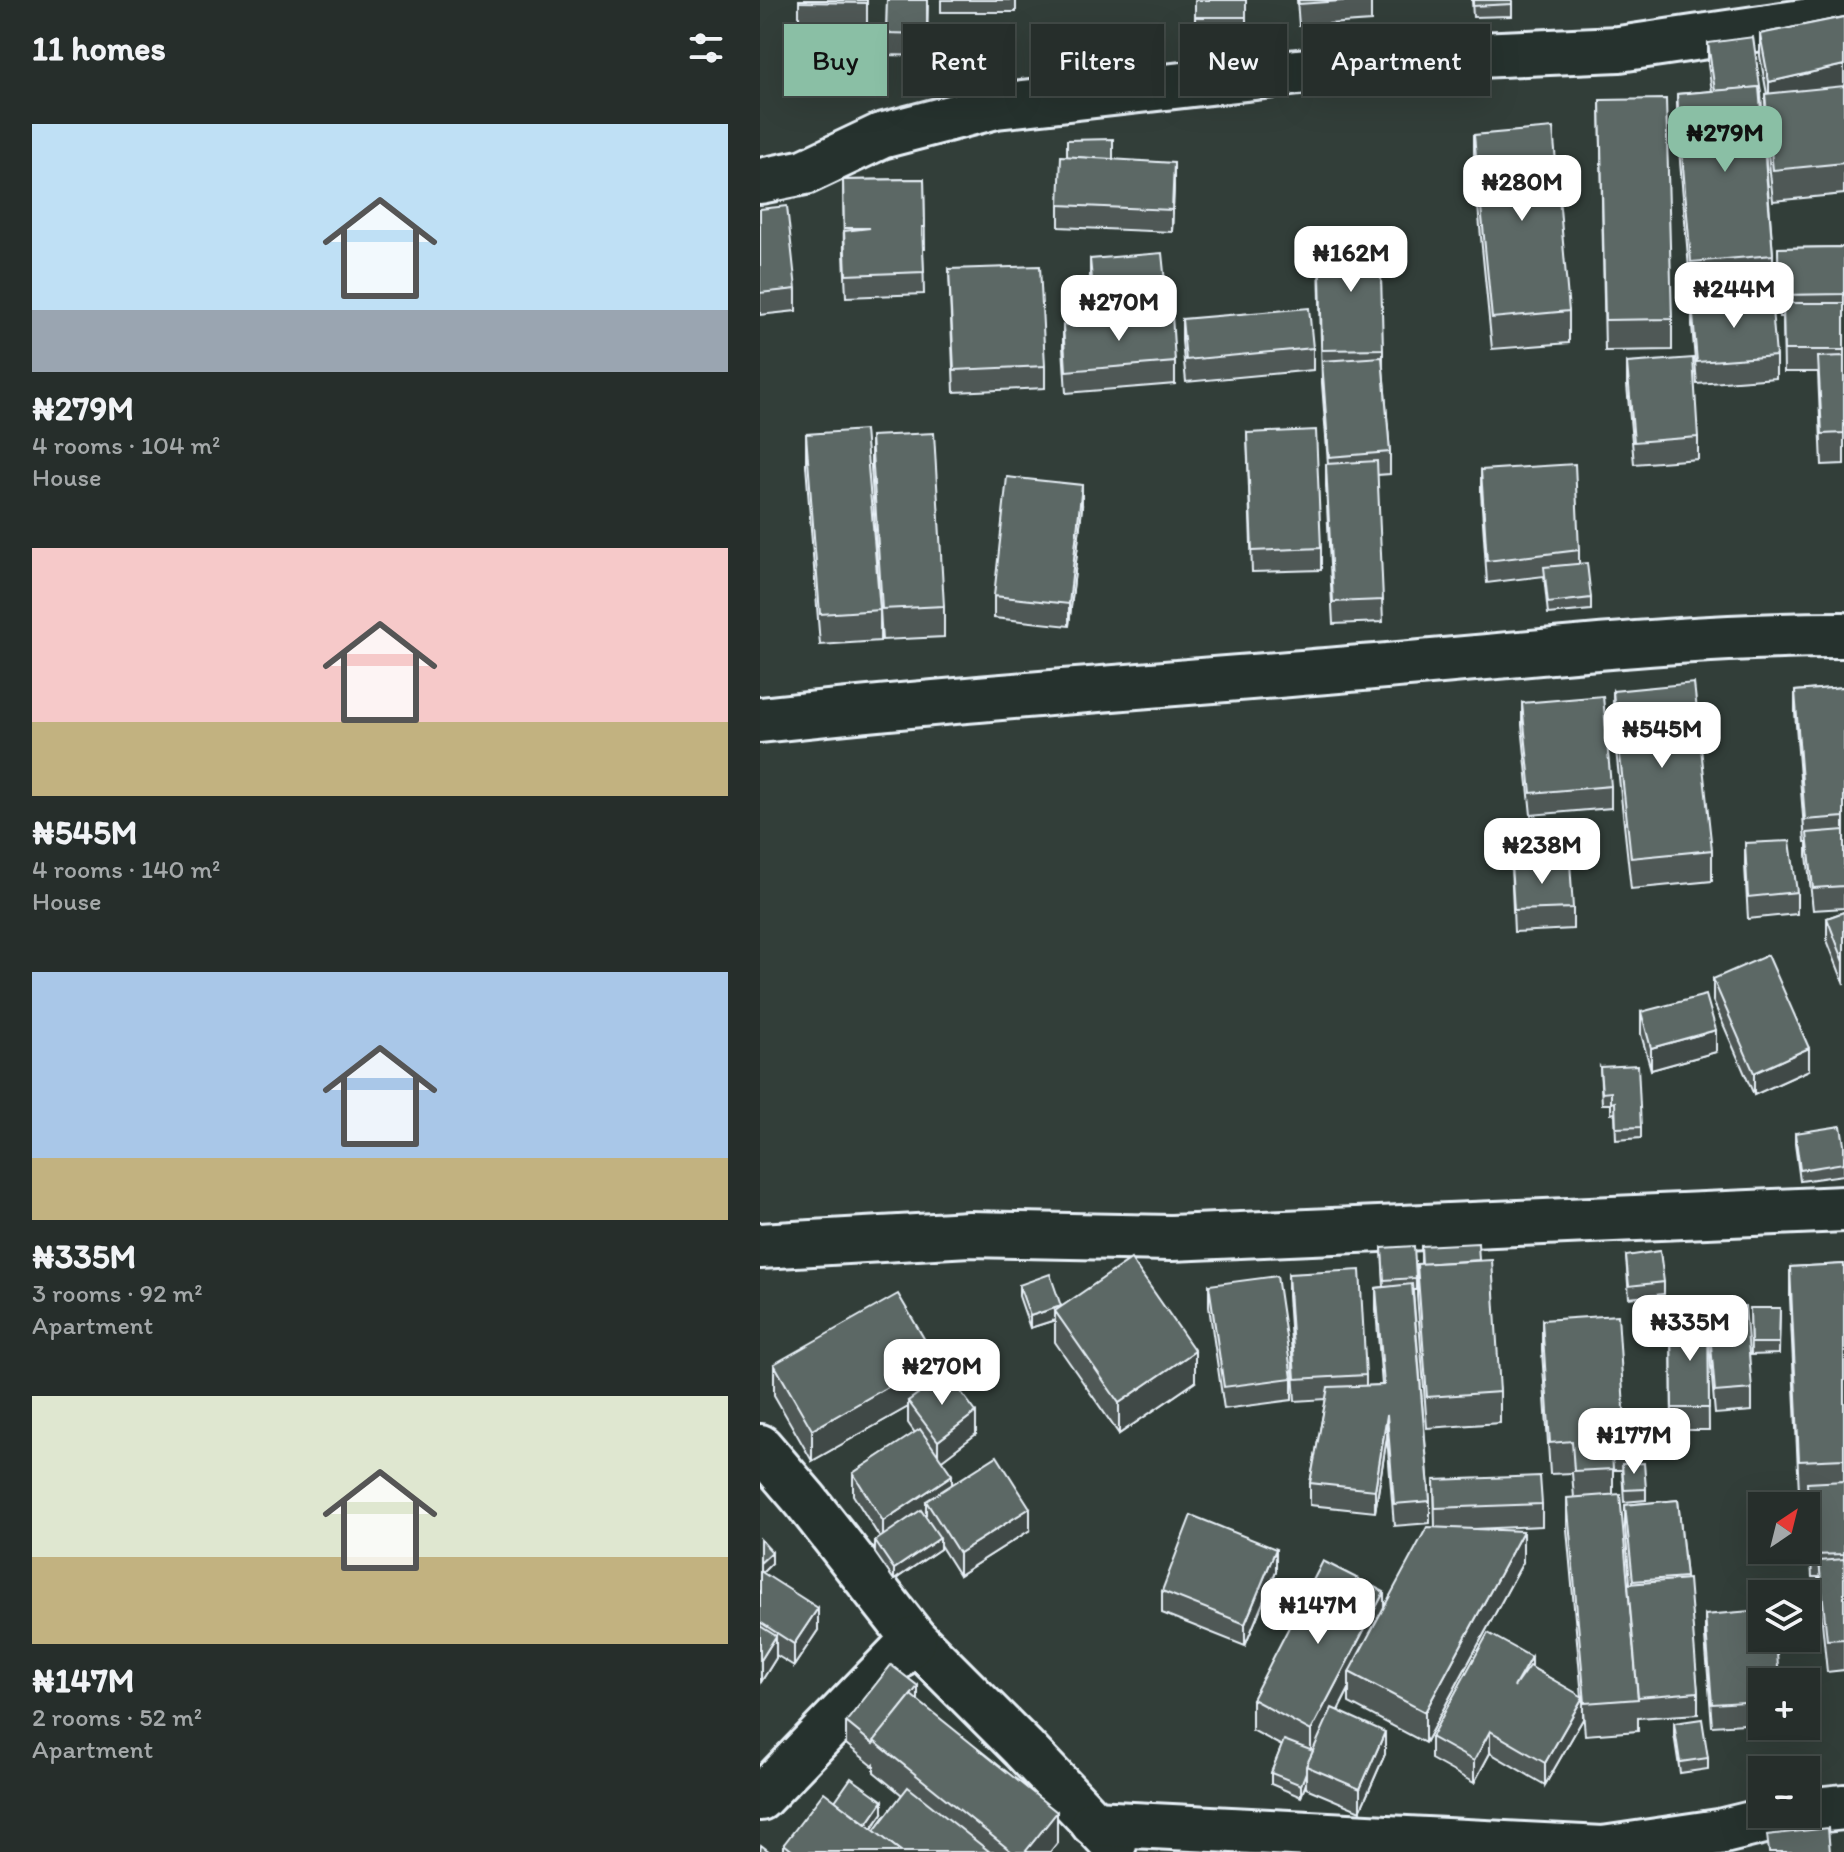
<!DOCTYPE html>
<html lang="en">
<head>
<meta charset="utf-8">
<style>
  :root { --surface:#262e2b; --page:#2e3633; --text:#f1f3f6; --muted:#a4a8a9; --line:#424a47; --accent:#8abfa5 }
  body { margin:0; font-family:Itim,sans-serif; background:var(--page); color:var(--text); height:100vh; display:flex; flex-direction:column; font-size:30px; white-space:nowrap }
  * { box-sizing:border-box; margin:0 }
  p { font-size:26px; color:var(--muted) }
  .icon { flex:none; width:44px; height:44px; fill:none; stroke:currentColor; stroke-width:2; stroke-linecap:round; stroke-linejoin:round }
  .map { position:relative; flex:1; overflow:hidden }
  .side { display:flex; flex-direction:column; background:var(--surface); width:760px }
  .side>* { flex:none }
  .hud { position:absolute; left:24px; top:24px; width:760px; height:72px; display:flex; gap:16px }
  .needle { width:52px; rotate:35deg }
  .tools { position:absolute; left:988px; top:1492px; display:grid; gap:16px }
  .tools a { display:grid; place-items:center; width:72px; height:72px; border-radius:0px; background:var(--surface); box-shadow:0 8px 32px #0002,0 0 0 2px var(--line); font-size:40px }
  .price { position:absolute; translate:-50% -68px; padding:0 18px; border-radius:16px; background:#fff; color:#222; font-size:26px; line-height:52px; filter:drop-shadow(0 2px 4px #0008) }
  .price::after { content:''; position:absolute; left:50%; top:48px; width:24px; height:18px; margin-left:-12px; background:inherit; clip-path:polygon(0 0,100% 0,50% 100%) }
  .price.current { background:var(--accent); color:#111 }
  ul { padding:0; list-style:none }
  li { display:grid; align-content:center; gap:16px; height:424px; padding:0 32px }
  li span { display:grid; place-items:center; height:248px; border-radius:0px; color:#555 }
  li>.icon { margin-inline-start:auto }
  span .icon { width:144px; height:144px; fill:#fffc; stroke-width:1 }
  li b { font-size:34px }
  h2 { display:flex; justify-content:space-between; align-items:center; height:96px; padding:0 32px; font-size:34px }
  .tag { padding:0 28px; border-radius:0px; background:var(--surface); box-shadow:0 8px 32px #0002,0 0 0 2px var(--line); font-size:28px; line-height:72px }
  .tag.current { background:var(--accent); color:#111 }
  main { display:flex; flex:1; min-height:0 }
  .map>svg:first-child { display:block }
</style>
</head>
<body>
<main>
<section class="side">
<h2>11 homes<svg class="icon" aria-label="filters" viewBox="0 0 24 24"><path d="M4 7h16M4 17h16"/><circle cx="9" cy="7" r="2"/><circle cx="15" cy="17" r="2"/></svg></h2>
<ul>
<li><span style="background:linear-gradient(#bfe0f5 75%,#9aa5b1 0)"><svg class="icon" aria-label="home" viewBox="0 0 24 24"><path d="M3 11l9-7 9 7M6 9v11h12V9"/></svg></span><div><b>₦279M</b><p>4 rooms · 104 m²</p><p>House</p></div></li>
<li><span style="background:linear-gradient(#f6c9c9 70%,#c2b280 0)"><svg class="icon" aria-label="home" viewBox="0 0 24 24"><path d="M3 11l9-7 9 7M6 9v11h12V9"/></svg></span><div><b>₦545M</b><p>4 rooms · 140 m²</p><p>House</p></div></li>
<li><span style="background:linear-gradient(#a9c7e8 75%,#c2b280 0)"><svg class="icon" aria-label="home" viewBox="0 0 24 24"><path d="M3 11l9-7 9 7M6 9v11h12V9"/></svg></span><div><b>₦335M</b><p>3 rooms · 92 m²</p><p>Apartment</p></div></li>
<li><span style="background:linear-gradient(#dfe7d0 65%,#c2b280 0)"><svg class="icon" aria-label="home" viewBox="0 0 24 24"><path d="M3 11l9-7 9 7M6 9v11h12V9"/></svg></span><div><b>₦147M</b><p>2 rooms · 52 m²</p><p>Apartment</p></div></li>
</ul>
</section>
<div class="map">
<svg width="1084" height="1852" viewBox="0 0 1084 1852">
  <rect width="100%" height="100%" fill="#323e39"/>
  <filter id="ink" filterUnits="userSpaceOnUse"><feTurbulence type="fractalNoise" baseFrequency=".0125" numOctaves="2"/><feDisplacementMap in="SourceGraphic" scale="16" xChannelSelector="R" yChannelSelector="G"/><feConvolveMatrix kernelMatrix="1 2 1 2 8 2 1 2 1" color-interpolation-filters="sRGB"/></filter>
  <g filter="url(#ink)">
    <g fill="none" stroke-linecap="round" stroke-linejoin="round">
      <g stroke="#e8f1f8" stroke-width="50">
        <g id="minor">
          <path d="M0,181L45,172L121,136L236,106L672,57L859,49L1084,16"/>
          <path d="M0,720C200,698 401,685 602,668C762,655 923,635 1084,635"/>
          <path d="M0,1246L209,1234L411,1238L1084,1209"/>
          <path d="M0,1447L46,1501L154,1639L263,1748L354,1844"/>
          <path d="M0,1798L154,1639"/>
          <path d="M1046,1811L1084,1807"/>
          <path d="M333,1823L843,1849L959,1832L1033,1814"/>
        </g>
      </g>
      <use href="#minor" stroke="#26332d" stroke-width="44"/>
    </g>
    <g fill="#4f5957" stroke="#e8f1f8" stroke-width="2">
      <path d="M39,0H107V34L39,33Z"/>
      <path d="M127,0H168L167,56L126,55Z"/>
      <rect x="181" y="0" width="75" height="12"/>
      <rect x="435" y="0" width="51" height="28"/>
      <path d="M537,0H611V21L539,26Z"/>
      <path d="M712,0H752V16L713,17Z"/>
      <path d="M1084,17V194L1013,201L1005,125V94H1007L1000,56V34Z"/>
      <path d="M948,43L1001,93L1013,255V286L931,293L917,125V94L952,91L948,65Z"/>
      <path d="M840,100L912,319V350L845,351Z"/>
      <path d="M714,135L809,311V343L732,349L714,166Z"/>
      <path d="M307,157L353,159L414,185L412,232L299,227V205Z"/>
      <path d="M164,179L165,249H163L164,294L86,297L84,253L83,180Z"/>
      <path d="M0,209L36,289V311L0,315Z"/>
      <path d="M1084,247V464L1062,465L1058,372H1024L1023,317H1019L1018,248Z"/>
      <path d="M330,259L407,302V315L415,362V384L306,393L303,347V325L334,322L330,281Z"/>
      <path d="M559,260L623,349V367L630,452V474L617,475L623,622L573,624L566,486V464H568L562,383Z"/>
      <path d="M189,269L285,366V388L194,392Z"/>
      <path d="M932,303L1016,356V378L937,384L932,325Z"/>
      <path d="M422,319L553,348V370L426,382L422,341Z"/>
      <path d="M867,363L938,437V459L874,464L867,385Z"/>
      <path d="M487,433L561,548V570L492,572Z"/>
      <path d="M46,434L120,610V641L60,645L46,465Z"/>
      <path d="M111,436L184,606V637L122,640L111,467Z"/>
      <path d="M721,470L819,550V564L831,598V610L788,614L784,576L727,583L721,492Z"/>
      <path d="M322,507L309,626L234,618V596Z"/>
      <path d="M1084,687V908L1053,910L1047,855V842H1045L1035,712V691Z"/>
      <path d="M853,691L952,850V881L871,889L853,722Z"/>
      <path d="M762,703L851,786V808L771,815L762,725Z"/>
      <path d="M985,843L1037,892V914L988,919L985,865Z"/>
      <path d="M751,864L813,908V929L754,932Z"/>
      <path d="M1084,912V984L1067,940V918Z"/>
      <path d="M953,979L1049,1070L994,1095L953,1001Z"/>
      <path d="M881,1012L956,1052L891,1070L881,1034Z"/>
      <path d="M840,1067L881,1127V1138L856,1140L855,1113L851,1114V1104H842Z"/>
      <path d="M1035,1133L1084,1144V1175L1040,1181L1035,1144Z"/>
      <path d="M661,1246L719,1260L740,1392V1423L667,1428L657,1295V1264H661Z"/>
      <path d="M622,1248L656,1278V1290H653L670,1501V1523L634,1526L627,1437L615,1512L550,1505V1483L566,1399L535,1401L528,1296V1274L606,1375V1386L622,1385L616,1310V1288L624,1287Z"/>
      <path d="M866,1256L904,1282V1294L869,1298Z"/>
      <path d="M1084,1264V1670L1067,1672L1059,1592V1577H1052L1047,1491L1039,1492L1030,1298V1267Z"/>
      <path d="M259,1285L301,1308L435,1382L359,1434L295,1342V1320L270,1328L259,1296Z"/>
      <path d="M449,1285L532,1378V1400L464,1409L449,1307Z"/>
      <path d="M990,1308H1020L1019,1354L991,1355Z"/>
      <path d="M948,1309L992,1389V1411L955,1414L948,1331Z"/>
      <path d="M911,1318H948L949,1430H912Z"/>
      <path d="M782,1320L866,1439V1464L886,1489V1500L864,1502L862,1470H853V1495L868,1584L870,1583L865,1527V1505L918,1500L938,1692V1714L878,1718V1731L825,1735L823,1710V1719L785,1785L730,1753L714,1783L671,1759V1737L771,1667L822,1697L807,1529V1498H814L812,1473L790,1474L782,1351Z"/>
      <path d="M14,1364L176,1381L216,1434L181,1460L192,1484L270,1530L199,1575L180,1545V1549L134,1580L115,1553V1541L120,1538L93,1495V1473L155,1433L148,1423V1407L52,1461L14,1395Z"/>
      <path d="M674,1480L782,1504V1526L711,1529L763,1562L665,1743L589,1703V1689L578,1711L625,1754L600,1811L546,1788V1783L541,1797L511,1784V1773L522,1746L492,1730V1699L624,1607L675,1527Z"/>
      <path d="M0,1539L12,1563L2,1572L58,1630L34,1666L16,1655V1658L1,1682Z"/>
      <path d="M516,1571L485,1646L402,1613V1591Z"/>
      <path d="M945,1615L1002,1682V1723L952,1726L945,1637Z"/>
      <path d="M158,1701L297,1843L290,1852H22L24,1850V1844L75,1801L123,1813L112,1829L114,1831L142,1795L114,1772V1765L113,1766L86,1744V1722Z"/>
      <path d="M914,1723L948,1758V1769L920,1773L914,1734Z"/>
    </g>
    <g fill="#404947" stroke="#e8f1f8" stroke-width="2">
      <path d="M1084,65V87L1009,104V82Z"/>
      <path d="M414,163V185L412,232V210Z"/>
      <path d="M322,485V507L309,626V604Z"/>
      <path d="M956,1030V1052L891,1070V1048Z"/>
      <path d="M1049,1048V1070L994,1095V1073Z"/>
      <path d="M301,1306L300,1318L295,1311V1320L270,1328V1316Z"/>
      <path d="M435,1351V1382L359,1434V1403Z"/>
      <path d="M176,1359V1390L148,1401V1407L52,1461V1430Z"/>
      <path d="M216,1412V1434L178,1463V1441Z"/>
      <path d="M627,1415V1437L615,1512V1490Z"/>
      <path d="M192,1475V1497L166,1501V1515L123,1543V1521Z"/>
      <path d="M270,1508V1530L199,1575V1553Z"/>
      <path d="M763,1531V1562L665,1743V1712Z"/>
      <path d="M180,1538V1549L134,1580V1569Z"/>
      <path d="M516,1549V1571L485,1646V1624Z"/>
      <path d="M12,1552V1563L0,1575V1563Z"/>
      <path d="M624,1592V1624L589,1672V1689L554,1757L551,1759V1731Z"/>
      <path d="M58,1608V1630L34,1666V1644Z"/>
      <path d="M16,1636V1658L1,1682V1660Z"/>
      <path d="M771,1657V1679L754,1687Z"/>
      <path d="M158,1686V1708L115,1742Z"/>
      <path d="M823,1697V1719L785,1785V1763Z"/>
      <path d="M730,1731V1753L714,1783V1761Z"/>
      <path d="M625,1732V1754L600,1811V1789Z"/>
      <path d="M546,1772V1783L541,1797V1785Z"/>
      <path d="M123,1801V1813L107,1835V1824Z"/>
      <path d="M297,1812V1843L290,1852H265Z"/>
    </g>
    <g fill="#5c6865" stroke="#e8f1f8" stroke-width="2">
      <path d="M39,0H107V3L39,2Z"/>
      <path d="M127,0H167V34L126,33Z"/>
      <rect x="435" y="0" width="51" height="17"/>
      <path d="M538,0H596L539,4Z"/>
      <path d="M713,0H752V4L713,6Z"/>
      <path d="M1084,17V65L1009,82L1000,34Z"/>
      <path d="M993,37L1001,93H1000L999,87L955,91L948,43Z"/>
      <path d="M1084,86V163L1013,170L1005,94Z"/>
      <path d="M999,87L1013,255L931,262L917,94Z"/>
      <path d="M906,99L912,319L845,320L840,100Z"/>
      <path d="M793,128L809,311L732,318L714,135Z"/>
      <path d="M353,139V159L307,157V140Z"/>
      <path d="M301,156L414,163L412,210L299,205Z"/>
      <path d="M164,179L165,227H162L164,272L86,275L84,231L110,228H84L83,180Z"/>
      <path d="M27,206L36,289L0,293V209Z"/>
      <path d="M620,237L623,349L562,350L559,238Z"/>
      <path d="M1084,247V294L1019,295L1018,248Z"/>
      <path d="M402,253L407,302L335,309L330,259Z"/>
      <path d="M280,266L285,366L194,370L189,269Z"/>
      <path d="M1011,297L1016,356L937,362L932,303Z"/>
      <path d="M1023,303H1084V350H1024Z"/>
      <path d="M549,308L553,348L426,360L422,319Z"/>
      <path d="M412,315L415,362L306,371L303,325Z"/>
      <path d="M1084,356V433L1062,434L1058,357Z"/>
      <path d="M622,357L630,452L569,457L562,361Z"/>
      <path d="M933,358L938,437L874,442L867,363Z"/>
      <path d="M105,430L120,610L60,614L46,434Z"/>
      <path d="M556,430L561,548L492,551L487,433Z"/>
      <path d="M174,433L184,606L122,609L111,436Z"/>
      <path d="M617,461L623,600L573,602L566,464Z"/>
      <path d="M815,464L819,550L727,561L721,470Z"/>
      <path d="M247,477L322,485L309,604L234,596Z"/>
      <path d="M827,563L831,598L788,603L784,567Z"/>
      <path d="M934,683L952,850L871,858L853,691Z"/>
      <path d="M1084,687V817L1045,820L1035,691Z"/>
      <path d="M843,696L851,786L771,793L762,703Z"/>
      <path d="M1084,830V886L1053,888L1047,833Z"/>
      <path d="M1030,841L1037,892L988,897L985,843Z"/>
      <path d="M810,862L813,908L754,910L751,864Z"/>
      <path d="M1084,912V962L1067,918Z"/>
      <path d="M1008,955L1049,1048L994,1073L953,979Z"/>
      <path d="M946,995L956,1030L891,1048L881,1012Z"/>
      <path d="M878,1065L881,1127L856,1128L855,1102L851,1103V1092L842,1093L840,1067Z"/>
      <path d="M1081,1126L1084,1144V1163L1040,1170L1035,1133Z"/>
      <path d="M718,1243L719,1260L662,1264L661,1246Z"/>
      <path d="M654,1246L656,1278L624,1280L622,1248Z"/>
      <path d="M900,1251L904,1282L869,1286L866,1256Z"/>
      <path d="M371,1259L435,1351L359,1403L295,1311Z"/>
      <path d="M732,1260L740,1392L667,1397L657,1264Z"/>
      <path d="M1084,1264V1459L1039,1461L1030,1267Z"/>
      <path d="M600,1270L606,1375L535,1379L528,1274Z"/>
      <path d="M290,1274L301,1306L270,1316L259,1285Z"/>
      <path d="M517,1276L532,1378L464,1387L449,1285Z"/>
      <path d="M652,1284L670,1501L634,1504L627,1415L615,1490L550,1483L568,1387L624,1385L616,1288Z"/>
      <path d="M138,1294L176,1359L52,1430L14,1364Z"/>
      <path d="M985,1306L992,1389L955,1392L948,1309Z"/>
      <path d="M990,1308H1020L1019,1343H991Z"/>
      <path d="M858,1315L866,1439H851L853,1469L814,1471L812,1441L790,1443L782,1320Z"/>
      <path d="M911,1318H948L949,1408H912Z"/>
      <path d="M187,1373L216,1412L178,1441L148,1401Z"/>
      <path d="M160,1429L192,1475L123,1521L93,1473Z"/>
      <path d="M237,1456L270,1508L199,1553L166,1501Z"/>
      <path d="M884,1463L886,1489L864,1490L862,1464Z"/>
      <path d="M780,1476L782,1504L675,1508L674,1480Z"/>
      <path d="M1084,1481V1554L1052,1555L1047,1483Z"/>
      <path d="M860,1494L878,1699L825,1703L807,1498Z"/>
      <path d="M918,1500L926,1577L873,1581L865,1505Z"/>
      <path d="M161,1510L180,1538L134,1569L115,1541Z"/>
      <path d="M431,1515L516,1549L485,1624L402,1591Z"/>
      <path d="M667,1527L763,1531L665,1712L589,1672Z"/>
      <path d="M0,1539L12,1552L0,1563Z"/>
      <path d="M1084,1559V1639L1067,1640L1059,1561Z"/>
      <path d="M563,1561L624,1592L551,1731L492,1699Z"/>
      <path d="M0,1571L58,1608L34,1644L0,1622Z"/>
      <path d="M929,1579L938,1692L878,1697L868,1584Z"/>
      <path d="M1002,1610V1638H1016L1019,1682H1002V1701L952,1704L945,1615Z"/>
      <path d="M0,1626L16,1636L1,1660H0Z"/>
      <path d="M728,1633L771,1657L754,1687L769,1666L823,1697L785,1763L730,1731L714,1761L671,1737Z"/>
      <path d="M131,1665L158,1686L113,1744L86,1722Z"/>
      <path d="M151,1695L297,1812L265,1852H252L114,1741Z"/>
      <path d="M572,1708L625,1732L600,1789L546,1766Z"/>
      <path d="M942,1719L948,1758L920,1762L914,1723Z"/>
      <path d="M524,1740L553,1751L546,1766V1772L541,1785L511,1773Z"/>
      <path d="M91,1778L123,1801L107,1824L75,1801Z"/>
      <path d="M148,1787L230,1852H142L114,1831Z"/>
      <path d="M64,1792L142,1852H34L24,1844Z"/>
      <path d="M1068,1828L1070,1852H1009L1007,1835Z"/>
      <path d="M1,1845L10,1852H0Z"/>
    </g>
  </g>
</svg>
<div class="tools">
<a><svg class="needle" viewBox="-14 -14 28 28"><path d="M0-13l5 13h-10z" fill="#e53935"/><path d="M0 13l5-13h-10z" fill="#a4a8a9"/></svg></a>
<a><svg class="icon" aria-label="layers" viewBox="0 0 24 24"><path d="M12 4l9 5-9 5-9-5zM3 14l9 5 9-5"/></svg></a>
<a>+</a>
<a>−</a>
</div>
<b class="price current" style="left:965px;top:174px">₦279M</b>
<b class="price" style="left:762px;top:223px">₦280M</b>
<b class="price" style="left:591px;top:294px">₦162M</b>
<b class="price" style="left:974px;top:330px">₦244M</b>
<b class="price" style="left:359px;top:343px">₦270M</b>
<b class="price" style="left:902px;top:770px">₦545M</b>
<b class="price" style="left:782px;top:886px">₦238M</b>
<b class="price" style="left:930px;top:1363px">₦335M</b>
<b class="price" style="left:182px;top:1407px">₦270M</b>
<b class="price" style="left:874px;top:1476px">₦177M</b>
<b class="price" style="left:558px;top:1646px">₦147M</b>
<div class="hud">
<a class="tag current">Buy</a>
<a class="tag">Rent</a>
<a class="tag">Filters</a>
<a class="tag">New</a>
<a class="tag">Apartment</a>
</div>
</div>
</main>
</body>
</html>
